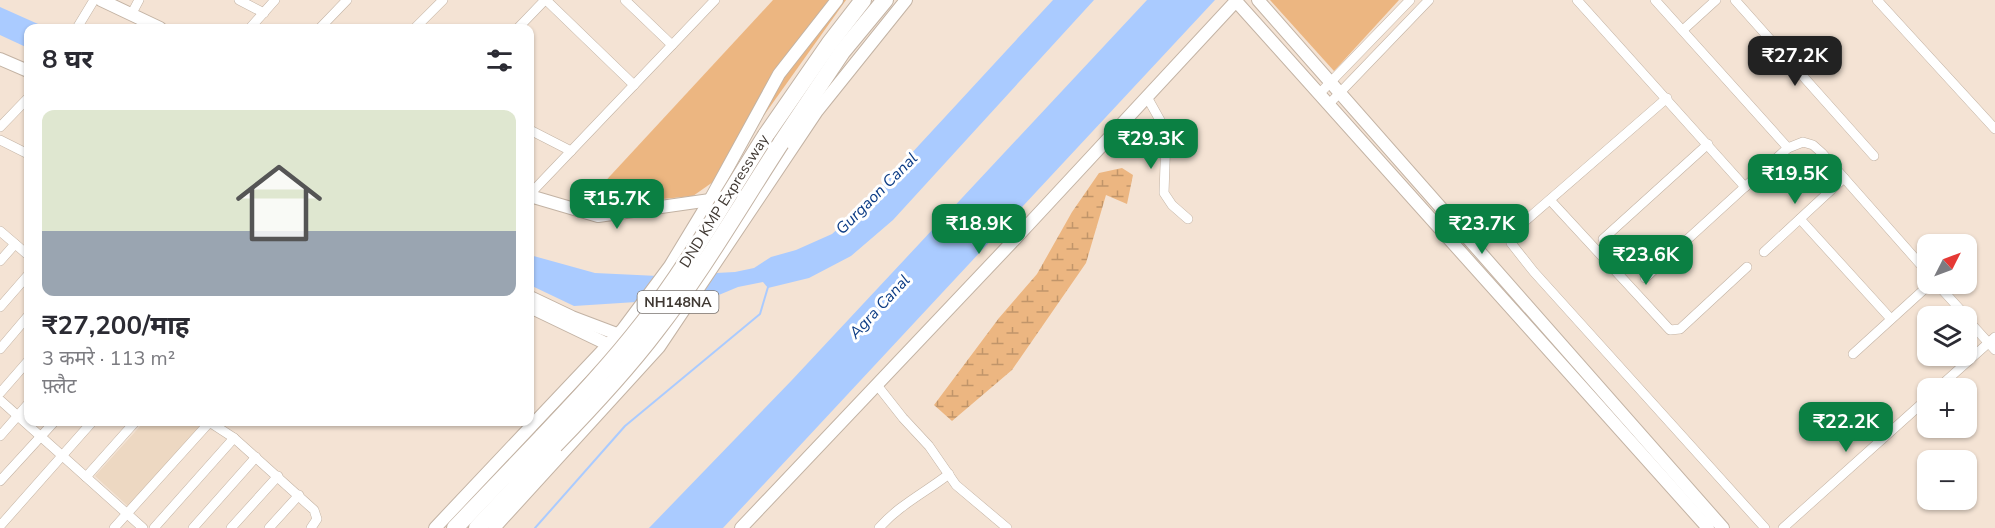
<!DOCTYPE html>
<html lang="hi">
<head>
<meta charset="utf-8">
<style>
  :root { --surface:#fff; --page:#f2f2f3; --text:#2b2b33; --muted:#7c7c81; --line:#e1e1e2; --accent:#0b8043 }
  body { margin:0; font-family:"Nunito Sans","Noto Sans Devanagari",sans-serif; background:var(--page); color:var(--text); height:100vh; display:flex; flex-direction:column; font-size:22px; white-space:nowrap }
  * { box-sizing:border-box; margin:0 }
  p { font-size:20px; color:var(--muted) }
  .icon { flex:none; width:33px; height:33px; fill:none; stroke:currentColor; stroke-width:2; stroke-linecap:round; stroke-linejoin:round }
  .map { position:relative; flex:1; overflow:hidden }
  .drawer { position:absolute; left:24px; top:24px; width:510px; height:402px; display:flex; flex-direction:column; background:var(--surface); border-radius:12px; box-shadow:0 2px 4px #0004 }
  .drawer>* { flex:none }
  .needle { width:39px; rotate:48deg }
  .buttons { position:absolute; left:1917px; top:234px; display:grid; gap:12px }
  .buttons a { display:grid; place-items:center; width:60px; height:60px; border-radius:12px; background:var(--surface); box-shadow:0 2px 4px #0004; font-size:30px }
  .price { position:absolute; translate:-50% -51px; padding:0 14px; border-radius:12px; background:var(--accent); color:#fff; font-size:20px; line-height:39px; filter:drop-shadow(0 2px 3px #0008) }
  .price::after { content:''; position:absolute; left:50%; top:36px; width:18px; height:14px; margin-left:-9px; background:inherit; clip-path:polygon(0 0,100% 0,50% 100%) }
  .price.selected { background:#222; color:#fff }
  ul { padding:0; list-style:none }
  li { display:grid; align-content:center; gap:12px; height:318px; padding:0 18px }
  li+li { border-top:2px solid var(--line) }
  li span { display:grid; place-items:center; height:186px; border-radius:12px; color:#555 }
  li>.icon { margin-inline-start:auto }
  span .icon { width:108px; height:108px; fill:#fffc; stroke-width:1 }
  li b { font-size:26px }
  h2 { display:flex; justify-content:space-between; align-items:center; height:72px; padding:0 18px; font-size:26px }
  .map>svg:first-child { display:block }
</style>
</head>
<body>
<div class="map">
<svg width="1995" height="528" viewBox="0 0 1995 528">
  <defs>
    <pattern id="wetland-marsh" width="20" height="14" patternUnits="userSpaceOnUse" patternTransform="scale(1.5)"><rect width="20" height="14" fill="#ecb681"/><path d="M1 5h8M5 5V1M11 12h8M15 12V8" fill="none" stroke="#c1956a"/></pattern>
  </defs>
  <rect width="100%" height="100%" fill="#f4e3d4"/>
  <path fill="#edd8c2" d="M144,422H205L129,507L95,476Z"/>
  <g fill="#ecb681">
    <path d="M773,0H846L720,177L693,196L642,201L586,202Z"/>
    <path d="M1270,0H1399L1334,71Z"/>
  </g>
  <path fill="url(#wetland-marsh)" d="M1122,168L1133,175L1127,204L1106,195L1086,263L1012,370L952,421L934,405L999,318L1037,274L1072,212L1099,173Z"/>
  <g fill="#aacbff">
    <path d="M1053,0H1094L893,220L851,256L809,278L768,288L763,282L738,287L714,297L574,306L530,285V255L595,273L658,276L735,272L754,268L771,257L796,250L832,234L860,209Z"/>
    <path d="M1147,0H1215L723,528H649L792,380Z"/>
    <path d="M0,7L47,28H28V48L0,35Z"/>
  </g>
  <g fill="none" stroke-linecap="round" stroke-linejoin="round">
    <path stroke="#aacbff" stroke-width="2" d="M535,528L625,426L760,314L768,287"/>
    <g stroke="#c3b3a4" stroke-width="10">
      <g id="street">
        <path d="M239,0L264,13"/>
        <path d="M546,0L634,85"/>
        <path d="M625,0L672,45"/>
        <path d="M1577,0L1745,187"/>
        <path d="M1655,0L1788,148"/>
        <path d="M1735,0L1874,156"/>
        <path d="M1877,0L1995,129"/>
        <path d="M131,15L139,0"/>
        <path d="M77,28L94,0"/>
        <path d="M250,28L275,0"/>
        <path d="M320,28L347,0"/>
        <path d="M415,28L443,0"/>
        <path d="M518,28L545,0"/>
        <path d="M1683,30L1716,0"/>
        <path d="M1319,94L1410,0"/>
        <path d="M1147,97L1161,122L1166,136L1164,193L1172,205L1188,219"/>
        <path d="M1667,98L1516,229L1510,238L1511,243L1534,272L1765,528"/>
        <path d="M1329,104L1429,0"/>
        <path d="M0,127L28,98"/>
        <path d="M530,130L571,151"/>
        <path d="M0,140L28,154"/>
        <path d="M530,194L715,0"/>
        <path d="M1550,200L1670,330L1680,329L1747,267"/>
        <path d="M1800,219L1891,319"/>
        <path d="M0,231L28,255"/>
        <path d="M1603,239L1708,144"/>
        <path d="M1764,252L1844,178"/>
        <path d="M0,261L15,244"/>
        <path d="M1645,278L1780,155L1788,148L1803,142L1813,145L1822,153L1928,273"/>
        <path d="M1937,284L1966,316"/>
        <path d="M0,307L28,275"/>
        <path d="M1966,318L1995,350"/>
        <path d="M0,349L28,316"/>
        <path d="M1853,354L1930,284"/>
        <path d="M877,385L903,418L929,446L956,485L1007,528"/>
        <path d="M1938,388L1995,337"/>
        <path d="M0,393L28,361"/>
        <path d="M0,400L143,528"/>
        <path d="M0,436L28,404"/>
        <path d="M86,477L135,422"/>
        <path d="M0,481L54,422"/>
        <path d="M0,526L92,422"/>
        <path d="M114,528L207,425L211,423L234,438L314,510L317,519L311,528"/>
        <path d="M154,528L234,438"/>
        <path d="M193,528L256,457"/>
        <path d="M231,528L278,476"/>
        <path d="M269,528L299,495"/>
        <path d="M879,528C899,505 926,492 949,474"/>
        <path d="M1783,528L1928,398"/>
      </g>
    </g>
    <g stroke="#c3b3a4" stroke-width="14">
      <g id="secondary">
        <path d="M101,0L160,28"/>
        <path d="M1235,0L1708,528"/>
        <path d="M1258,0L1723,528"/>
        <path d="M0,59L28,71"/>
        <path d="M530,196L598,216L710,200"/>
        <path d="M530,297L572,317L617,334"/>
        <path d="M530,307L607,344"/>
        <path d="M435,528L623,329L670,266L710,200L779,74L837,0"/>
        <path d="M494,528L659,347L817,111L906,0"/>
        <path d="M741,528L1015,239L1236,1"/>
      </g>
    </g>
    <g stroke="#c3b3a4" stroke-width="18">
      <g id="highway">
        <path d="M766,135L829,44L863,0"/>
        <path d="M781,143L842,52L885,0"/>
        <path d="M455,528L543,436"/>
        <path d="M477,528L555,445"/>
      </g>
    </g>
    <use href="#street" stroke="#fff" stroke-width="9"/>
    <use href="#secondary" stroke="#fff" stroke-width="12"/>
    <use href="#highway" stroke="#fff" stroke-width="16"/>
    <g stroke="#c3b3a4" stroke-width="18" stroke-linecap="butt">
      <g id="highway-bridge">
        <path d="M543,436C578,399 612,363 643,323C689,264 726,198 766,135"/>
        <path d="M555,445C591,408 625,372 656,331C702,272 740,206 781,143"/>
      </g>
    </g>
    <use href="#highway-bridge" stroke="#fff" stroke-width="16"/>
  </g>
  <g text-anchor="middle" stroke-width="6" stroke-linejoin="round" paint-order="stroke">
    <rect fill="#fff" stroke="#797470" stroke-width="1.5" x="637.5" y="291" width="81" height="22" rx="4.5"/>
    <g font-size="14" font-weight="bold" fill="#403933">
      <text x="678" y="307">NH148NA</text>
    </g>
    <g font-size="15" fill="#403933" stroke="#fff">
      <text transform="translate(724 201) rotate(-58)" y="5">DND KMP Expressway</text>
    </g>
    <g font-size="16" font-style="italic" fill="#0c3c85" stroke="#fff">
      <text transform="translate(876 193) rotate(-45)" y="6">Gurgaon Canal</text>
      <text transform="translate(879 306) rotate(-47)" y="6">Agra Canal</text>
    </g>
  </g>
</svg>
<div class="buttons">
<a><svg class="needle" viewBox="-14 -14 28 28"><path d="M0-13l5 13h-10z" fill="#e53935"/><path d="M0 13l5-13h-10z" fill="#7c7c81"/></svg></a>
<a><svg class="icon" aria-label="layers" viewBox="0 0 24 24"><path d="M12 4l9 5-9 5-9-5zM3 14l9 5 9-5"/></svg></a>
<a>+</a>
<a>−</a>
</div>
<b class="price selected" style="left:1795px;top:87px">₹27.2K</b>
<b class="price" style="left:1151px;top:170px">₹29.3K</b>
<b class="price" style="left:1795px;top:205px">₹19.5K</b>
<b class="price" style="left:617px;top:230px">₹15.7K</b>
<b class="price" style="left:979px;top:255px">₹18.9K</b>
<b class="price" style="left:1482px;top:255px">₹23.7K</b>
<b class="price" style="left:1646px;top:286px">₹23.6K</b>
<b class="price" style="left:1846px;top:453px">₹22.2K</b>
<section class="drawer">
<h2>8 घर<svg class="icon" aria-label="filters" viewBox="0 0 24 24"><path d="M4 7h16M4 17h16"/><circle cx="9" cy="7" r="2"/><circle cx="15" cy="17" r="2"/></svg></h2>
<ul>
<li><span style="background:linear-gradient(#dfe7d0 65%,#9aa5b1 0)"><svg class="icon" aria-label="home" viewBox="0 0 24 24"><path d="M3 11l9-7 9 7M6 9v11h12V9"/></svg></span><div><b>₹27,200/माह</b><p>3 कमरे · 113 m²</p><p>फ़्लैट</p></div></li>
</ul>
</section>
</div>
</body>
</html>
